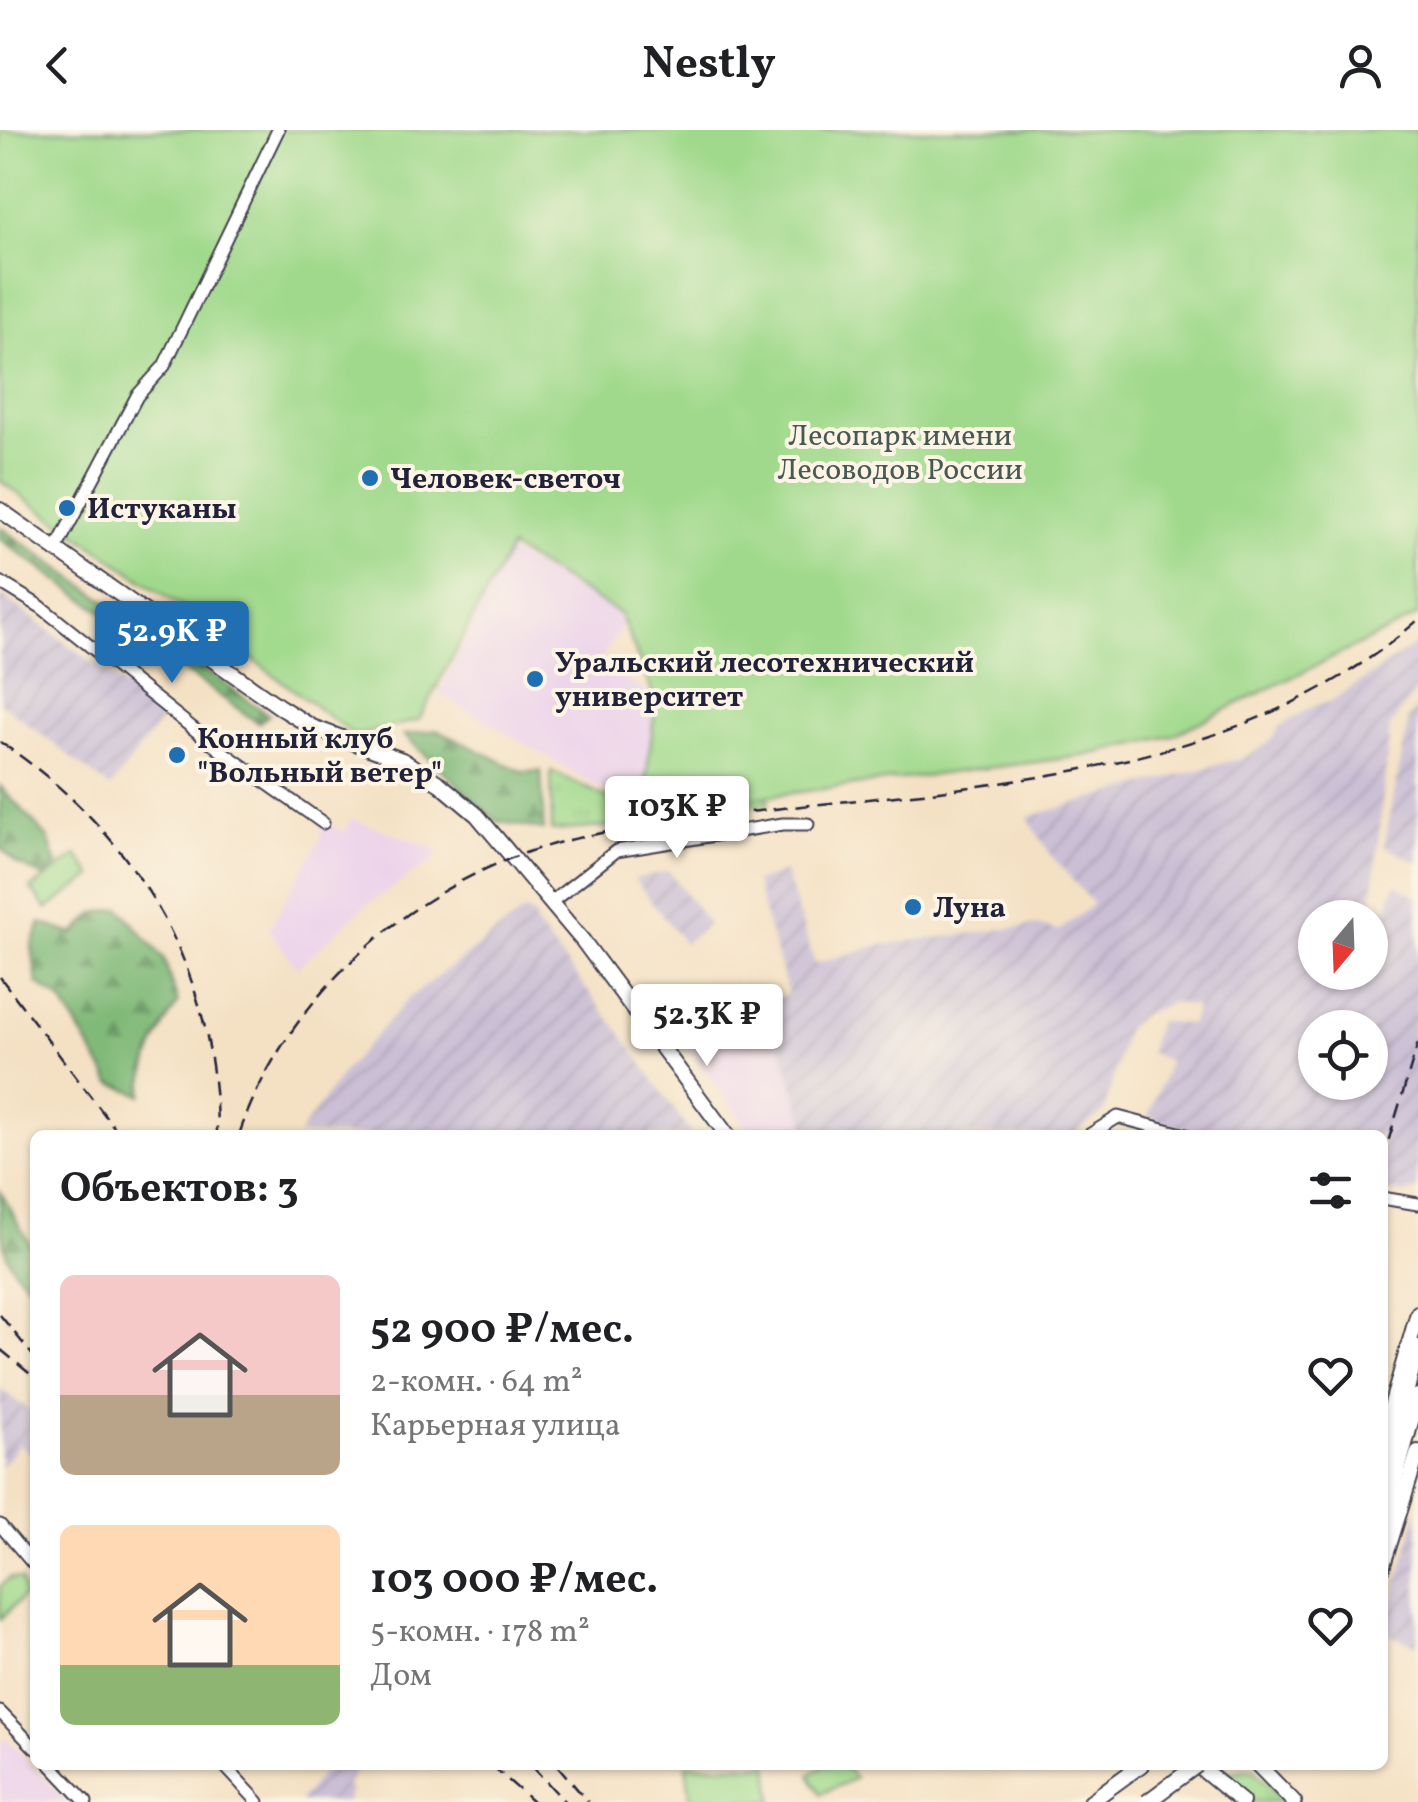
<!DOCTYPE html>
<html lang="ru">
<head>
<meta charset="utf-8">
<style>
  :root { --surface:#fff; --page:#f2f2f2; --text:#202124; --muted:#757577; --accent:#1f6fb2 }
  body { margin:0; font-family:Vollkorn,serif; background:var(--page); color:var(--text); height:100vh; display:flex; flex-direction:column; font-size:38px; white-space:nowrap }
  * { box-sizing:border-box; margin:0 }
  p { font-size:32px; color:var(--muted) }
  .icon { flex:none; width:55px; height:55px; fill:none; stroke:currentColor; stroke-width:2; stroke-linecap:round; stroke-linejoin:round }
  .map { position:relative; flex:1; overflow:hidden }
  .side { position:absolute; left:30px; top:1000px; width:1358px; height:640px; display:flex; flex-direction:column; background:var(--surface); border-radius:15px; box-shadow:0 2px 8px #0004 }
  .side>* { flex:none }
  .needle { width:65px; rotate:199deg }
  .tools { position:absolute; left:1298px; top:770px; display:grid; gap:20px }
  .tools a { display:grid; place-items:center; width:90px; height:90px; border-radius:50%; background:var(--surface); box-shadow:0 2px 8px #0004; font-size:50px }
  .price { position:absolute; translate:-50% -85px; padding:0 22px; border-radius:10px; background:#fff; color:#222; font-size:32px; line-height:65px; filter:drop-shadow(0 2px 5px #0008) }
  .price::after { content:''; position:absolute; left:50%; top:60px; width:30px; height:22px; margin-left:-15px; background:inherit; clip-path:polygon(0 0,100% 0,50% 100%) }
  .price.current { background:var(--accent); color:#fff }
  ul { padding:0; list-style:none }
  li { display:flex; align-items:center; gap:30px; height:250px; padding:0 30px }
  li span { display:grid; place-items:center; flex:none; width:280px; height:200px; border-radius:15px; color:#555 }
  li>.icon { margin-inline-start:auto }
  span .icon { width:120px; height:120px; fill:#fffc; stroke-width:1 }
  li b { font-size:42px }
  h2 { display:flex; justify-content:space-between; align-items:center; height:120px; padding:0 30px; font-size:42px }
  header { display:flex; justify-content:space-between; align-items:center; height:130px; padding:0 30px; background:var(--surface); font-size:45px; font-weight:700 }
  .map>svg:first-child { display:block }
</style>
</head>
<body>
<header><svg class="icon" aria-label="back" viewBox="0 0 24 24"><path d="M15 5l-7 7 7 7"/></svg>Nestly<svg class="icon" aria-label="person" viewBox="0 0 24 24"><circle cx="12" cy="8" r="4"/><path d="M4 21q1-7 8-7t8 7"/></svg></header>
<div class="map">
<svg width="1418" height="1672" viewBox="0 0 1418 1672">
  <defs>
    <pattern id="industrial-furrows" width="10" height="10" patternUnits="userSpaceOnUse" patternTransform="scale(2.5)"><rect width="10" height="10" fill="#cbbfd5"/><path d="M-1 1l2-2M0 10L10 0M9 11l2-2" fill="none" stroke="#aea4b8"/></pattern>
    <pattern id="grass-tufts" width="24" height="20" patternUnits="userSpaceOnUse" patternTransform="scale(2.5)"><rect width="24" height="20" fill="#a0d98c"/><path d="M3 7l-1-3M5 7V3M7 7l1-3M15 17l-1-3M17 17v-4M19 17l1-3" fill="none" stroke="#8aba7a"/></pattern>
    <pattern id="forest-firs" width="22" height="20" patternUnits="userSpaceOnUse" patternTransform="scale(2.5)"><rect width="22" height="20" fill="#80b978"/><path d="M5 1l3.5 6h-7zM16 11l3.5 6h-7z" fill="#689664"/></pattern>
  </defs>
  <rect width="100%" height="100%" fill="#fcf5e5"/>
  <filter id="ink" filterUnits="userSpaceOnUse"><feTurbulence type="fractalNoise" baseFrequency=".01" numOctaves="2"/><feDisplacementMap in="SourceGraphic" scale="20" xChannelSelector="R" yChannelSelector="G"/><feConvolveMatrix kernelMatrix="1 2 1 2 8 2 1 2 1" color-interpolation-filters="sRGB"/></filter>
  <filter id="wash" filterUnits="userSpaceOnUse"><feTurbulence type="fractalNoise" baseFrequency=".0048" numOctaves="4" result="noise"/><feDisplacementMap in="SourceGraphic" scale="40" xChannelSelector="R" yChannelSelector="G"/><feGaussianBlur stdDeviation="2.25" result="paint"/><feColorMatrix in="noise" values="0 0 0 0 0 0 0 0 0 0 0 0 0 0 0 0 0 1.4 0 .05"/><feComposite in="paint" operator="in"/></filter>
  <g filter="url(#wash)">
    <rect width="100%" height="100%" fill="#f4e1c4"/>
    <g fill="#ebd1eb">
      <path d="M509,422L628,488L598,534L656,567L647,663L606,662L439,563Z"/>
      <path d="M325,689L343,703L351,689L437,719L438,727L366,775L297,838L269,799L322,706L320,695Z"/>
      <path d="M767,872L809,1005H753L679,906L726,878Z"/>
      <path d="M6,1608L47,1651L67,1672H0V1614Z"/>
    </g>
    <g fill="url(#industrial-furrows)" fill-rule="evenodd">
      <path d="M0,464L164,586L110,658L0,572Z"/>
      <path d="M1418,513V556L1390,597L1372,773L1387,779L1396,754L1418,767V873L1413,905L1418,907L1417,1059L1404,1064L1383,1059L1382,1005H1203L1148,987L1169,931L1149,922L1158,891L1191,894L1196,877L1172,872L1142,885L1126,898L1104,982L1072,1005H809L767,872L788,864L755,752L785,742L815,834L880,815L1037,795L1059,801L1093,774L1050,724L1027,687L1245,627L1269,613L1279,597L1317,574L1329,573ZM1315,788H1370V842H1315ZM1315,898H1370V952H1315Z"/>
      <path d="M1418,577V732L1384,716L1409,588Z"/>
      <path d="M669,741L708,794L684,813L634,749Z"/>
      <path d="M525,781L534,786L535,794L621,903L692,1005H298L343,942L409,868Z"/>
      <path d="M0,1259L35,1284V1326L20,1314L0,1337Z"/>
      <path d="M1418,1381V1515L1384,1503Z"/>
      <path d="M328,1635H360L346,1655L351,1660L347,1672H299Z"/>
    </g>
    <g fill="url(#grass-tufts)" stroke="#617e64" stroke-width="2.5">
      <path d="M551,641L610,669L614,696L552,701Z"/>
      <path d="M617,654L640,670L766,662L769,673L622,694Z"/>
      <path d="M1252,1639L1288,1672H1249L1218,1644Z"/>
    </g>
    <g fill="url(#forest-firs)" stroke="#516e5a" stroke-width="2.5">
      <path d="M0,397L269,585L258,593L0,409Z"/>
      <path d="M437,600L523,642L541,641L544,700L497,691L404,605Z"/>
      <path d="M0,656L48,708L57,735L43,747L16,733L0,717Z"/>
      <path d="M120,778L164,829L178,873C158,903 146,929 142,965L111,953L62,871L37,853L32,816L41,793L74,804L95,783Z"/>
      <path d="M0,1061L35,1123V1158C0,1139 0,1101 0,1061Z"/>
    </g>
    <g fill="#a0d98c" stroke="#617e64" stroke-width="2.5">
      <path d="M0,0H1418V486L1171,606L1083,626L642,682L656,571L620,484L510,418L419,590L355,606L203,492L0,351Z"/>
      <path d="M77,725L93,746L47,779L31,759Z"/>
      <path d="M10,1448L21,1450L25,1465L0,1489V1456Z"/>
      <path d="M686,1635H769L773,1672H691Z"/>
      <path d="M824,1635H845L855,1648L821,1664L810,1645Z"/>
    </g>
  </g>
  <g filter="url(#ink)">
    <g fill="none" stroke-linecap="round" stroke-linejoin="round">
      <g stroke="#423f50" stroke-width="15">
        <g id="minor">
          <path d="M56,419L137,266L164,236L278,0"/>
          <path d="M0,452L41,477L220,620L323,693"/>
          <path d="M550,773L616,721L783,694H808"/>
          <path d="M1089,1005L1118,987L1186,1005"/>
          <path d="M1382,1068L1418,1074"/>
          <path d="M0,1395L35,1436"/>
          <path d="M0,1582L35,1618"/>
          <path d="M51,1635L86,1672"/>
          <path d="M224,1635L258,1672"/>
        </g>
      </g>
      <g stroke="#423f50" stroke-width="18">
        <g id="major">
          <path d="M0,380L280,577L312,597L402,630L440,654L477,685L583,811L727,1005"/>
          <path d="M1382,1308L1418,1183"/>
          <path d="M1382,1356L1418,1217"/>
          <path d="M1382,1399L1418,1266"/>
          <path d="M1382,1438L1418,1322"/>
          <path d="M1197,1635L1242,1672"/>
          <path d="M1258,1635L1294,1672"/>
          <path d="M1090,1672L1141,1635"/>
        </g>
      </g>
      <use href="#minor" stroke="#fff" stroke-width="11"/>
      <use href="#major" stroke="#fff" stroke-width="14"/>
      <g stroke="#22223b" stroke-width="2.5" stroke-dasharray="15 8" stroke-linecap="butt">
        <path d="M0,612C136,702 217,840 217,1005"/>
        <path d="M0,847L120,1005"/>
        <path d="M239,1005C283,875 397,768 525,723C592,700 663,693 733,684C962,655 1236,652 1418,490"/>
        <path d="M1382,1032L1418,913"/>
        <path d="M0,1185L35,1228"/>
        <path d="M0,1219L35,1248"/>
        <path d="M491,1635L533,1672"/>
        <path d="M531,1635L565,1672"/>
        <path d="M557,1635L588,1672"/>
      </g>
      <g stroke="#423f50" stroke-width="18" stroke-linecap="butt">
        <path id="major-bridge" d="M1147,1672L1197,1635"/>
      </g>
      <use href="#major-bridge" stroke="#fff" stroke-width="14"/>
    </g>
  </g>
  <g fill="#1f6fb2" stroke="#fcf5e5" stroke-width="4">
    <circle cx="370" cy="348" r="10"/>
    <circle cx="67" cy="378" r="10"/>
    <circle cx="535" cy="549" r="10"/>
    <circle cx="177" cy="625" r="10"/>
    <circle cx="913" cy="777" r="10"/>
  </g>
  <g text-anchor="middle" stroke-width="8" stroke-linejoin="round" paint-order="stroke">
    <g font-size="30" fill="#485953" stroke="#fcf5e5">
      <text x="900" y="315">Лесопарк имени<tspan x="900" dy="34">Лесоводов России</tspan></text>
    </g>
    <g font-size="30" font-weight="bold" fill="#22223b" stroke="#fcf5e5" text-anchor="start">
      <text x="390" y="358">Человек-светоч</text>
      <text x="87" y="388">Истуканы</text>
      <text x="555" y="542">Уральский лесотехнический<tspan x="555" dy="34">университет</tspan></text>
      <text x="197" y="618">Конный клуб<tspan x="197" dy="34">"Вольный ветер"</tspan></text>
      <text x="933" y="787">Луна</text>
    </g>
  </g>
</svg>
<div class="tools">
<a><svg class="needle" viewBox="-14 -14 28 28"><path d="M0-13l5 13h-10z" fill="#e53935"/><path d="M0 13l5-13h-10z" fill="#757577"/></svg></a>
<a><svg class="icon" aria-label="locate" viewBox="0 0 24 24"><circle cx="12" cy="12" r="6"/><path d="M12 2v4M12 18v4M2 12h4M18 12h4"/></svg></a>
</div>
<b class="price current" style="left:172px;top:556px">52.9K ₽</b>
<b class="price" style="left:677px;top:731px">103K ₽</b>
<b class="price" style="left:707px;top:939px">52.3K ₽</b>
<section class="side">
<h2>Объектов: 3<svg class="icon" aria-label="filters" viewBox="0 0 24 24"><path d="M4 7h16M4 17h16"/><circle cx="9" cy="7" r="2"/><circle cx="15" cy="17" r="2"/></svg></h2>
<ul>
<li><span style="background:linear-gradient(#f6c9c9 60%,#b9a48a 0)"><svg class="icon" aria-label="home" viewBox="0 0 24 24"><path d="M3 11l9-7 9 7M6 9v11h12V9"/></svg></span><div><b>52 900 ₽/мес.</b><p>2-комн. · 64 m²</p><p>Карьерная улица</p></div><svg class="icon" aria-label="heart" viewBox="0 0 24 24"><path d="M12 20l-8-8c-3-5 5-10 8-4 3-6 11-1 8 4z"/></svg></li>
<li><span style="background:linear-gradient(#ffd9b3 70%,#8fb573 0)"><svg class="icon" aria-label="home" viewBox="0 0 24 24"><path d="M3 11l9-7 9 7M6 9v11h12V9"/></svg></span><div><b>103 000 ₽/мес.</b><p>5-комн. · 178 m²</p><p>Дом</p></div><svg class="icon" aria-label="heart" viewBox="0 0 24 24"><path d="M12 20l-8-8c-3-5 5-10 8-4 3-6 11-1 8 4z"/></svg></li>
</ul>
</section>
</div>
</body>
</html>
